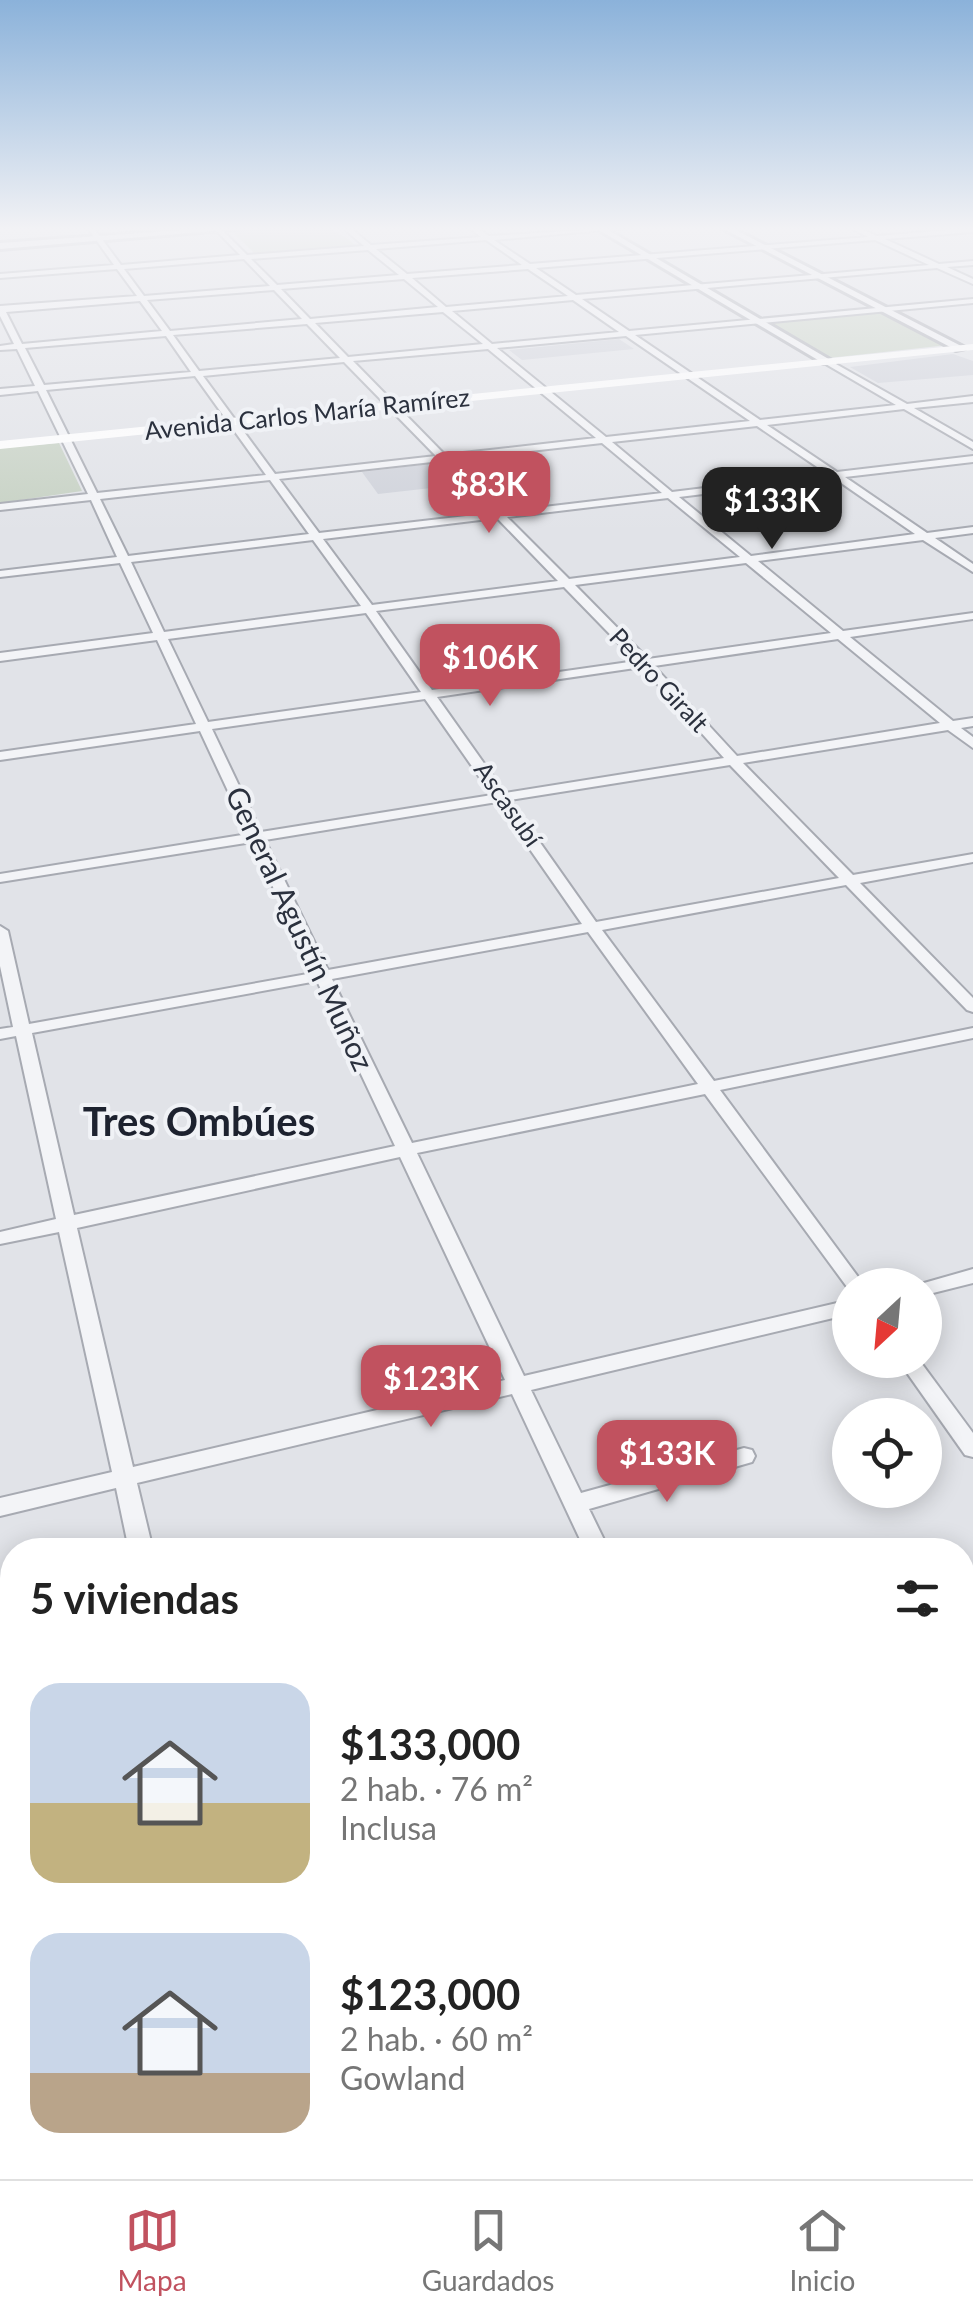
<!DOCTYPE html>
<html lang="es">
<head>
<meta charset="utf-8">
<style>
  :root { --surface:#fff; --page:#f6f6f6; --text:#222; --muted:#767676; --line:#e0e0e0; --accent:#c1525f }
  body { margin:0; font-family:Lato,sans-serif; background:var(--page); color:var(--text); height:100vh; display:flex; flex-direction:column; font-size:38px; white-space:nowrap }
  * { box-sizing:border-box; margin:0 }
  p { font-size:32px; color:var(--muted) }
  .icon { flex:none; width:55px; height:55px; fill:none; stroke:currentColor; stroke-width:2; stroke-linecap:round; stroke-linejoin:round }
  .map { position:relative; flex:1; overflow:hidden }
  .sheet { position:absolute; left:0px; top:1538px; width:975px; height:642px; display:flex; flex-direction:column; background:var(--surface); border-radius:40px 40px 0 0; box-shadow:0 5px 25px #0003 }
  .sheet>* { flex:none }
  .needle { width:65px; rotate:206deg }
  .controls { position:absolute; left:832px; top:1268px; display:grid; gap:20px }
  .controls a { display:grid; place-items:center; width:110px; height:110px; border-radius:50%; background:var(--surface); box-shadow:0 5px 25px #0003; font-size:50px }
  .price { position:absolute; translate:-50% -85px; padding:0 22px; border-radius:20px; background:var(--accent); color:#fff; font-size:32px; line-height:65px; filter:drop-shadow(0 2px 5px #0008) }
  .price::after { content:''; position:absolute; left:50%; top:60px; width:30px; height:22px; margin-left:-15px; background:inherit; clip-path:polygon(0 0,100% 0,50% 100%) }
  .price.on { background:#222; color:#fff }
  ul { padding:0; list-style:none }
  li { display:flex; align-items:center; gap:30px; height:250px; padding:0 30px }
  li span { display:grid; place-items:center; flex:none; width:280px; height:200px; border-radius:30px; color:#555 }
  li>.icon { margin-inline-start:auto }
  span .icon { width:120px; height:120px; fill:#fffc; stroke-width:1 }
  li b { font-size:42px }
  h2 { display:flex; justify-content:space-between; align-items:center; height:120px; padding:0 30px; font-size:42px }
  .tabs { display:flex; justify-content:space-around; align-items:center; height:140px; border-top:2px solid var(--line); background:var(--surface); font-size:28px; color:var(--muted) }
  .tabs a { display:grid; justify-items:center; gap:5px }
  .tabs .on { color:var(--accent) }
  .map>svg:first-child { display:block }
</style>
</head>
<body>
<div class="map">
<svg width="973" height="2179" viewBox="0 0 973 2179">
  <rect width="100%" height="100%" fill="#e1e3e8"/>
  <g fill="#cfd2da">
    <path d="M619,339L634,349L522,360L509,350Z"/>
    <path d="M953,354L973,361V375L878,383L850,367Z"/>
    <path d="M428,464L449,486L378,494L362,472Z"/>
  </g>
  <g fill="#c6d1c3">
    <path d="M289,227H310L309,230C326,226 340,231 356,246L255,254L232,231Z"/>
    <path d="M881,312L948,345L829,358L769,323Z"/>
    <path d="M59,443L82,491L0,503V448Z"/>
  </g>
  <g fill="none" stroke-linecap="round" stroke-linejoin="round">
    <g stroke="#a7aab2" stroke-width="4">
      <g id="minor">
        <path d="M87,227H93L121,265L240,255L213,227H219L247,255L364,246L342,227H349L371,245L481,237L468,227H475L489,236L637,227L494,240L530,264L868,237L849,227H857L877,236L973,228V232L885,239L939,264L973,261V265L947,267L973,279V284L937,268L582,299L629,331L973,299V303L635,335L760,420L896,405L824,363L827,359L907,404L973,396V402L914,408L973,442V449L904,409L767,425L837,472L973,456V462L845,477L927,533L973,527V533L935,538L973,564V572L923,540L758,561L843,631L973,613V619L850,637L953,721L973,718V726L961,728L973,737V748L948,730L743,763L853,875L973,854V862L860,883L973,998V1012L967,1010L846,885L602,930L714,1081L973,1028V1038L720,1090L864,1285H850V1291L705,1094L417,1153L524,1376L850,1300V1314L531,1390L581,1493L744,1448L752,1450L755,1456L752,1462L589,1509L609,1550H585L512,1394L137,1483L153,1550H129L116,1488L0,1516V1498L112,1472L59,1232L0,1244V1232L56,1219L16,1036L0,1039V1029L13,1027L0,966V926L8,931L29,1024L313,973L252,842L0,882V874L248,834L200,731L0,760V752L196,724L157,640L0,661V653L153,633L120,563L0,577V571L117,557L91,500L0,510V504L88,494L38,391L0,395V389L35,386L17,349L0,350V346L14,344L0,316V306L137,296L117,269L0,278V274L114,265ZM486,240L522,265L407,274L376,249ZM875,240L929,265L576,295L536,268ZM368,250L399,275L277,285L251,259ZM244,259L270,286L144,296L124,269ZM528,269L568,296L446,307L412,278ZM404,279L438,307L310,319L281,289ZM274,290L302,319L170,331L147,300ZM573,300L619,332L492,344L452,311ZM140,301L162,331L22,344L6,312ZM443,312L483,344L348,357L315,323ZM307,324L340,358L199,371L173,335ZM166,336L191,372L44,385L25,348ZM626,336L750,421L606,437L497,348ZM488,349L596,438L445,455L353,361ZM344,362L436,456L275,474L203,376ZM195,376L266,475L97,493L46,390ZM757,426L826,473L672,492L612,442ZM602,443L662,493L502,512L450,460ZM441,461L492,513L319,533L279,479ZM834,478L915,534L751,556L679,497ZM270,480L309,534L128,556L100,499ZM668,498L740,557L569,579L507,517ZM497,518L558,581L372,605L323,539ZM313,540L361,606L164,632L131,562ZM746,563L831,633L648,659L575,585ZM564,587L636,661L432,690L376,611ZM366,613L421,692L208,722L168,639ZM838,639L940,723L737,756L654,666ZM642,667L724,758L505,793L437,697ZM425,699L492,795L261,832L212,729ZM730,765L839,878L596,922L510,800ZM497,802L582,924L328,970L265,840ZM588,932L698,1084L412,1143L332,979ZM317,981L395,1146L74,1215L32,1033ZM400,1157L505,1380L133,1467L77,1228Z"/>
        <path d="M973,1269V1283L925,1295V1285H917Z"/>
        <path d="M898,1360H919L973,1433V1457L965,1455Z"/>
        <path d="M973,1597V1617L962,1620V1600Z"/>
        <path d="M12,1895V1921L0,1924V1898Z"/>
        <path d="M973,2138V2168L962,2173L951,2168H962V2141Z"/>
        <path d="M261,2168H292L296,2179H264Z"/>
        <path d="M865,2168H951L946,2179H870Z"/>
      </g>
    </g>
    <g stroke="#a7aab2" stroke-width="6">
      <g id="tertiary">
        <path d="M226,227H259L0,249V243Z"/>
        <path d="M594,227H603L832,361L823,363Z"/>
        <path d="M720,227H730L965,348L956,350Z"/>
      </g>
    </g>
    <use href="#minor" fill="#f3f4f7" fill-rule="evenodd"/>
    <use href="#tertiary" fill="#f3f4f7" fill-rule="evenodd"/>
    <path fill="#fff" fill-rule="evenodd" d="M973,344V350L0,449V441Z"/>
  </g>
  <linearGradient id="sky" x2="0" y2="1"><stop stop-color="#8bb2da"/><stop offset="0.43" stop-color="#f2f2f5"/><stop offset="1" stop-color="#f2f2f5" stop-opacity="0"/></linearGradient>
  <rect width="973" height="532" fill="url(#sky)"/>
  <g text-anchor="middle" stroke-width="8" stroke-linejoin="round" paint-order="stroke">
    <g font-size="25" fill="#2b313e" stroke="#f0f2f6">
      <text transform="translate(307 414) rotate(-6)" y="9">Avenida Carlos María Ramírez</text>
      <text transform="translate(659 680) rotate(47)" y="9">Pedro Giralt</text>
      <text transform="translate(508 804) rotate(55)" y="9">Ascasubí</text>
    </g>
    <g font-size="30" fill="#2b313e" stroke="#f0f2f6">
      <text transform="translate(299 929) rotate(65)" y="10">General Agustín Muñoz</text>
    </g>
    <g font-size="40" font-weight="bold" fill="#1d222f" stroke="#f0f2f6">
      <text x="199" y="1136">Tres Ombúes</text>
    </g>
  </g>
</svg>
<div class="controls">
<a><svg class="needle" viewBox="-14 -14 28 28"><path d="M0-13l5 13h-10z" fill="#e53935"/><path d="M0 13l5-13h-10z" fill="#767676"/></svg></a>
<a><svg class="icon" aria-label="locate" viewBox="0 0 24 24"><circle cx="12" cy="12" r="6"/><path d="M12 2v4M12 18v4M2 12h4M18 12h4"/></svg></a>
</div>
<b class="price" style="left:489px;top:536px">$83K</b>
<b class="price on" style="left:772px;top:552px">$133K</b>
<b class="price" style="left:490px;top:709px">$106K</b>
<b class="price" style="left:431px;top:1430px">$123K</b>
<b class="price" style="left:667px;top:1505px">$133K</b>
<section class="sheet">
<h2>5 viviendas<svg class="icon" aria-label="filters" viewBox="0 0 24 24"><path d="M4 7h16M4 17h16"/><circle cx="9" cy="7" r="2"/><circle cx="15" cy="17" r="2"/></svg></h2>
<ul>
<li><span style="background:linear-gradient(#c9d6e8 60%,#c2b280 0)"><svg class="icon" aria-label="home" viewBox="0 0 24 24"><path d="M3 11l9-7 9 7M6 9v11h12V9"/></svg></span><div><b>$133,000</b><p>2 hab. · 76 m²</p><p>Inclusa</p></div></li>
<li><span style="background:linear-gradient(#c9d6e8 70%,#b9a48a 0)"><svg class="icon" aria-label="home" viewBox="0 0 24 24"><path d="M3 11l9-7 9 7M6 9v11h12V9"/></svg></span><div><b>$123,000</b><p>2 hab. · 60 m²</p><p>Gowland</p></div></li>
</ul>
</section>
</div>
<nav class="tabs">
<a class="on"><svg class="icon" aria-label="map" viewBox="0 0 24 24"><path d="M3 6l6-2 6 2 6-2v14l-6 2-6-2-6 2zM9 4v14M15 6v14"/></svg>Mapa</a>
<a><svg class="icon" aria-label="saved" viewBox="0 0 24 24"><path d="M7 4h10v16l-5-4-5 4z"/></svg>Guardados</a>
<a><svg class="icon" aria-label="home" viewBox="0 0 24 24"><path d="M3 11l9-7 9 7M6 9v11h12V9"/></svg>Inicio</a>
</nav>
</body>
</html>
